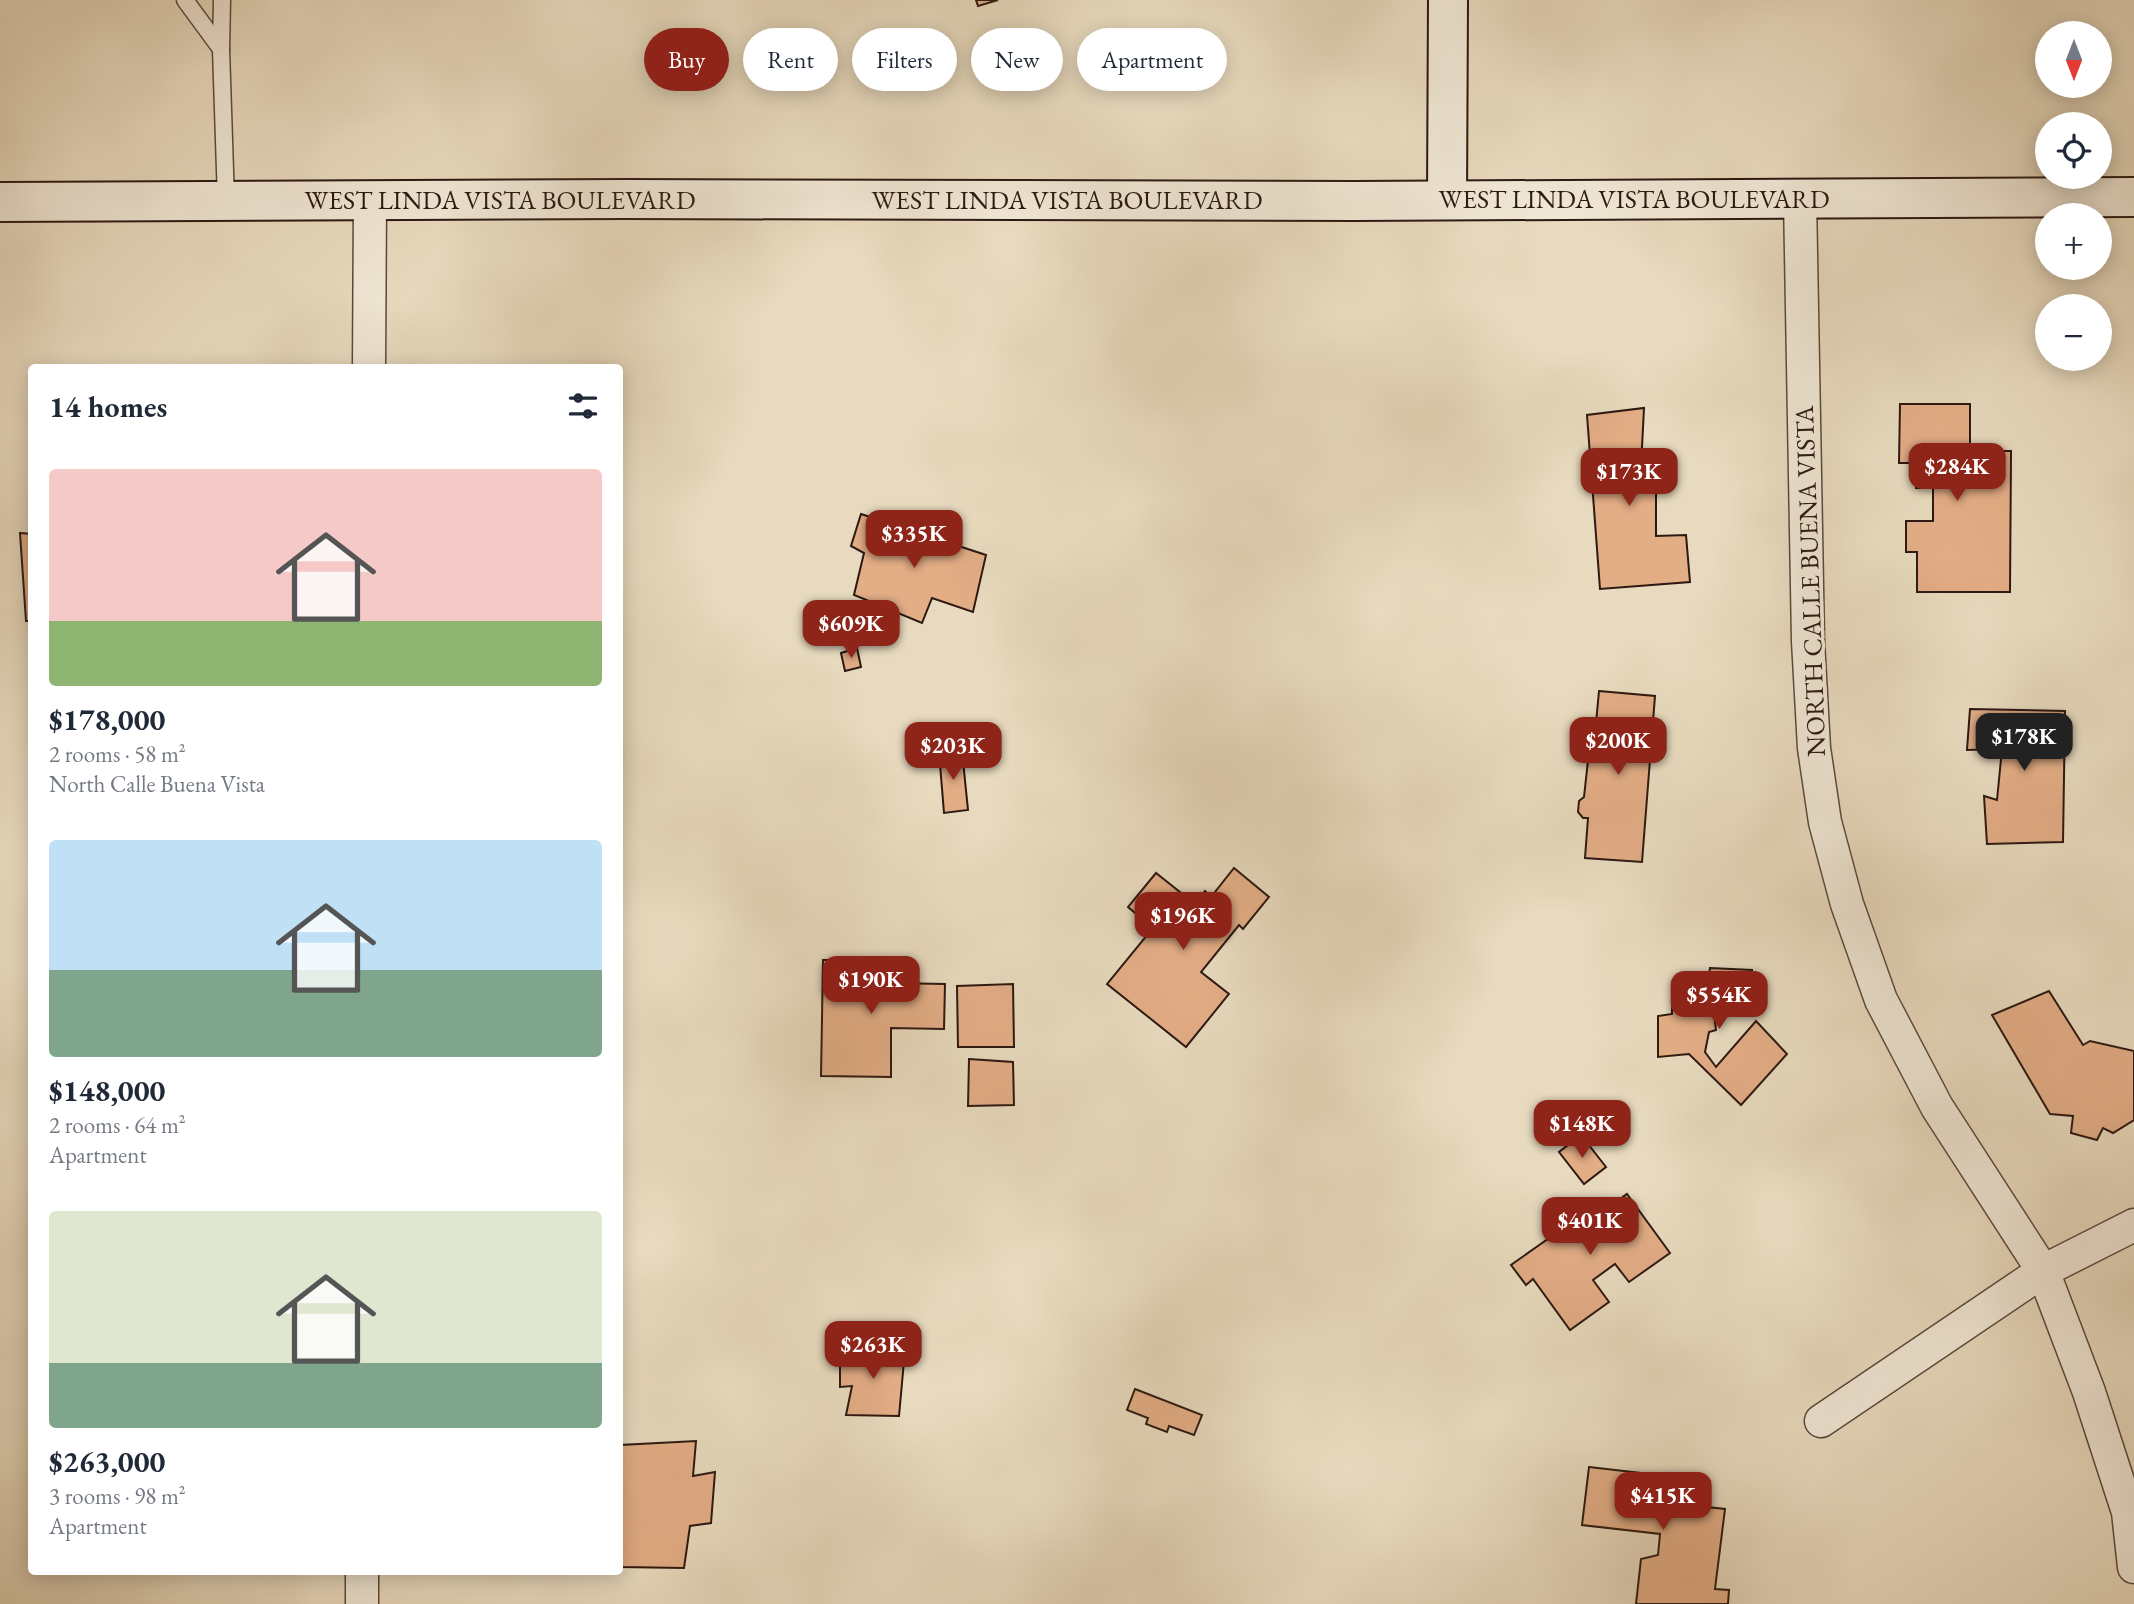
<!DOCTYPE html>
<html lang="en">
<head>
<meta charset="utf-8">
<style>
  :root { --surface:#fff; --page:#f2f2f3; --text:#1f2937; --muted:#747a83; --accent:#8f2418 }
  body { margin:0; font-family:"EB Garamond",serif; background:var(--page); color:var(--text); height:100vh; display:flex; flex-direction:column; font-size:26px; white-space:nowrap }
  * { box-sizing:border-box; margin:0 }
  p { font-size:23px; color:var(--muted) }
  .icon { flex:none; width:38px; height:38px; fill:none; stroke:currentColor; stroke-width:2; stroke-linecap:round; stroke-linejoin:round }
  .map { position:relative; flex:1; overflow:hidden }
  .details { position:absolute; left:28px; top:364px; width:595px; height:1211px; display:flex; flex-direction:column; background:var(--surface); border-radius:7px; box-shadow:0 4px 18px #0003 }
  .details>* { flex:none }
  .guide { position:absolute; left:644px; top:28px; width:665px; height:63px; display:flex; gap:14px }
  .needle { width:46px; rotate:180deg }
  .tools { position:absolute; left:2035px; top:21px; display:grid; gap:14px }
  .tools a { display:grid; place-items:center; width:77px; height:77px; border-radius:50%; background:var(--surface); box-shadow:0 4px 18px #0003; font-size:35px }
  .price { position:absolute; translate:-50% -60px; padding:0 16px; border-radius:14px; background:var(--accent); color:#fff; font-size:23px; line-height:46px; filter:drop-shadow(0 2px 4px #0008) }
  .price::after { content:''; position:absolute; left:50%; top:42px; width:21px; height:16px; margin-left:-10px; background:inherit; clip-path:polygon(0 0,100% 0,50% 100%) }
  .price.active { background:#222; color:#fff }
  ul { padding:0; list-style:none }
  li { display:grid; align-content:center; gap:14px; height:371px; padding:0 21px }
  li span { display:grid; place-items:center; height:217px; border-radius:7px; color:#555 }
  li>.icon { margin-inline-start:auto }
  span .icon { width:126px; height:126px; fill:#fffc; stroke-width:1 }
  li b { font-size:30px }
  h2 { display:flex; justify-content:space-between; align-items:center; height:84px; padding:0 21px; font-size:30px }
  .tag { padding:0 24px; border-radius:32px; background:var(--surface); box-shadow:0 4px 18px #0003; font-size:24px; line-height:63px }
  .tag.active { background:var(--accent); color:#fff }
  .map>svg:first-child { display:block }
</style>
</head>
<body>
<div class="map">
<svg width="2134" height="1604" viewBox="0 0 2134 1604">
  <rect width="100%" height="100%" fill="#e8dabe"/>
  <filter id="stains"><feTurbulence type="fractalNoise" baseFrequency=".00286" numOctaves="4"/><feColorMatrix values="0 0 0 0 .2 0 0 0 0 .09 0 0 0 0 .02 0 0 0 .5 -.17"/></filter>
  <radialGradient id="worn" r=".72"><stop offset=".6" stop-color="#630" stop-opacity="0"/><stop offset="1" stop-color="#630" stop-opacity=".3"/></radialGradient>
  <g fill="#e3ad86" stroke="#2c1912" stroke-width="2">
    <path d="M976,0H998L978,6Z"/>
    <path d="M1900,404H1970V451H2011L2010,592H1917V552H1906V521H1933V488H1916V463H1899Z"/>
    <path d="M1644,408L1641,467H1656V536L1686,535L1690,582L1600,589L1587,415Z"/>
    <path d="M861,514L986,555L973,612L932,598L922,623L854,595L864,553L851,546Z"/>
    <path d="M20,533L32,534V621H26Z"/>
    <path d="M857,648L861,667L845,671L841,653Z"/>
    <path d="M1599,691L1655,696L1642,862L1585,858L1588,818H1583L1578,812L1579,801L1584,797L1591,733L1595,734Z"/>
    <path d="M1970,709L2065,711L2063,842L1987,844L1984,796L1997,800L2002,749L1967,750Z"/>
    <path d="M962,751L968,810L944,813L939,752Z"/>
    <path d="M1234,868L1269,897L1243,929L1239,925L1201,972L1229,994L1186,1047L1107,984L1153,928L1128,907L1156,873L1195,904L1205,891L1211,897Z"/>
    <path d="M823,960H891V983L945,984L944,1029L891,1028V1077L821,1076Z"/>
    <path d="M1710,968L1752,970V1011L1714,1013L1716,1030L1709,1032L1705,1052L1716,1067L1756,1021L1787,1054L1741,1105L1689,1054L1658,1057V1016L1672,1014V984L1708,982Z"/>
    <path d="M1013,984L1014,1047H958L957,986Z"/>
    <path d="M2049,991L2083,1045L2090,1041L2134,1051V1120L2113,1133L2103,1128L2097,1140L2071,1133L2073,1116L2050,1114L1992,1015Z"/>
    <path d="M969,1059L1013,1062L1014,1105L968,1106Z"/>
    <path d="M1581,1135L1606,1167L1584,1184L1559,1152Z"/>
    <path d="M1627,1194L1670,1253L1629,1282L1615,1264L1593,1280L1609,1302L1570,1330L1533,1279L1526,1285L1511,1265L1552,1236L1546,1227L1579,1204L1591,1220Z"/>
    <path d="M840,1349L905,1350L899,1416L846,1415L852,1386L840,1387Z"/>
    <path d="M1135,1389L1202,1415L1194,1435L1169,1426L1167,1432L1146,1424L1148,1418L1127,1410Z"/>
    <path d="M696,1441L693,1476L715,1472L711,1523L690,1526L684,1568L620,1567V1445Z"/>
    <path d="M1589,1467L1710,1481L1707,1507L1725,1509L1715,1589L1729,1590L1728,1604H1636L1641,1559L1658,1555L1660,1534L1582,1525Z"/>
  </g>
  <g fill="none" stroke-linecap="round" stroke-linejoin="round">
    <g stroke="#5b493d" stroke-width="19">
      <g id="lane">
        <path d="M185,0L221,49"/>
        <path d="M222,0L221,49L226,201"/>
      </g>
    </g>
    <g stroke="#5b493d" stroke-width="35">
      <g id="street">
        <path d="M1800,198L1808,641L1814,748L1825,822L1847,904L1881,1000L1937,1107L2043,1271L2089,1392L2128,1512L2134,1567"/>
        <path d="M369,368L370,201"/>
        <path d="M1821,1421L2043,1271L2134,1225"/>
        <path d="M362,1604V1572"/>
      </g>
    </g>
    <g stroke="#2c1912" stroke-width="42">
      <g id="secondary">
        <path d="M1447,200L1448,0"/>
        <path d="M0,202L625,199L1355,201L2134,197"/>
      </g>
    </g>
    <use href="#lane" stroke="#f0e7d5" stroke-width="16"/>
    <use href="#street" stroke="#f0e7d5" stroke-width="32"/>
    <use href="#secondary" stroke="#f0e7d5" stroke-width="38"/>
  </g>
  <g text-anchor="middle" stroke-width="7" stroke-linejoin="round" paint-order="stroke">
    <g font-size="26" fill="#2c1912" stroke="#f0e7d5">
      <text x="1634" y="208">WEST LINDA VISTA BOULEVARD</text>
      <text x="500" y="209">WEST LINDA VISTA BOULEVARD</text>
      <text x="1067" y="209">WEST LINDA VISTA BOULEVARD</text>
      <text transform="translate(1810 581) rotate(-92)" y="9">NORTH CALLE BUENA VISTA</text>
    </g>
  </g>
  <rect width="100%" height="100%" filter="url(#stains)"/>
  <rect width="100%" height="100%" fill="url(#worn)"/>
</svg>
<div class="tools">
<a><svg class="needle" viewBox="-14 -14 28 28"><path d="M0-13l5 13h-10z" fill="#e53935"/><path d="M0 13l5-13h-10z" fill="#747a83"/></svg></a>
<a><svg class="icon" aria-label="locate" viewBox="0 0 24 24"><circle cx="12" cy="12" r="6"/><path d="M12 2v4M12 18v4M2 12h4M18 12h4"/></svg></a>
<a>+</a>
<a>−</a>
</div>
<b class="price" style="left:1957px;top:503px">$284K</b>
<b class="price" style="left:1629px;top:508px">$173K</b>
<b class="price" style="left:914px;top:570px">$335K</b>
<b class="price" style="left:851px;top:660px">$609K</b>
<b class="price active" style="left:2024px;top:773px">$178K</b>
<b class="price" style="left:1618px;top:777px">$200K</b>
<b class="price" style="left:953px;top:782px">$203K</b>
<b class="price" style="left:1183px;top:952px">$196K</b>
<b class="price" style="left:871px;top:1016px">$190K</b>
<b class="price" style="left:1719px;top:1031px">$554K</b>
<b class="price" style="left:1582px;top:1160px">$148K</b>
<b class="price" style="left:1590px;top:1257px">$401K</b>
<b class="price" style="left:873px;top:1381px">$263K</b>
<b class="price" style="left:1663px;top:1532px">$415K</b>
<div class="guide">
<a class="tag active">Buy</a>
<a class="tag">Rent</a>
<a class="tag">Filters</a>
<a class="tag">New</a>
<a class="tag">Apartment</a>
</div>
<section class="details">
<h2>14 homes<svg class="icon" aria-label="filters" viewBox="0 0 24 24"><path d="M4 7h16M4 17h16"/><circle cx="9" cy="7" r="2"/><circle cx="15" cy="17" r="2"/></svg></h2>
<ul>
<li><span style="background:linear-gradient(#f6c9c9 70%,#8fb573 0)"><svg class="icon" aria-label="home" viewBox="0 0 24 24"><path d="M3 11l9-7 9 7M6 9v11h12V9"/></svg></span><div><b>$178,000</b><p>2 rooms · 58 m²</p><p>North Calle Buena Vista</p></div></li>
<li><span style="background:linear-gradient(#bfe0f5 60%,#7fa58c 0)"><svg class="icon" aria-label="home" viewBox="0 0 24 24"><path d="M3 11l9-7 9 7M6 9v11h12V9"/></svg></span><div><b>$148,000</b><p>2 rooms · 64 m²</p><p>Apartment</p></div></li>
<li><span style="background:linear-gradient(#dfe7d0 70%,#7fa58c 0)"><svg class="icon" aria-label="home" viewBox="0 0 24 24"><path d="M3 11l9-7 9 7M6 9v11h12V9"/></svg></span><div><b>$263,000</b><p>3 rooms · 98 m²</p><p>Apartment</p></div></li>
</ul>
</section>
</div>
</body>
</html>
